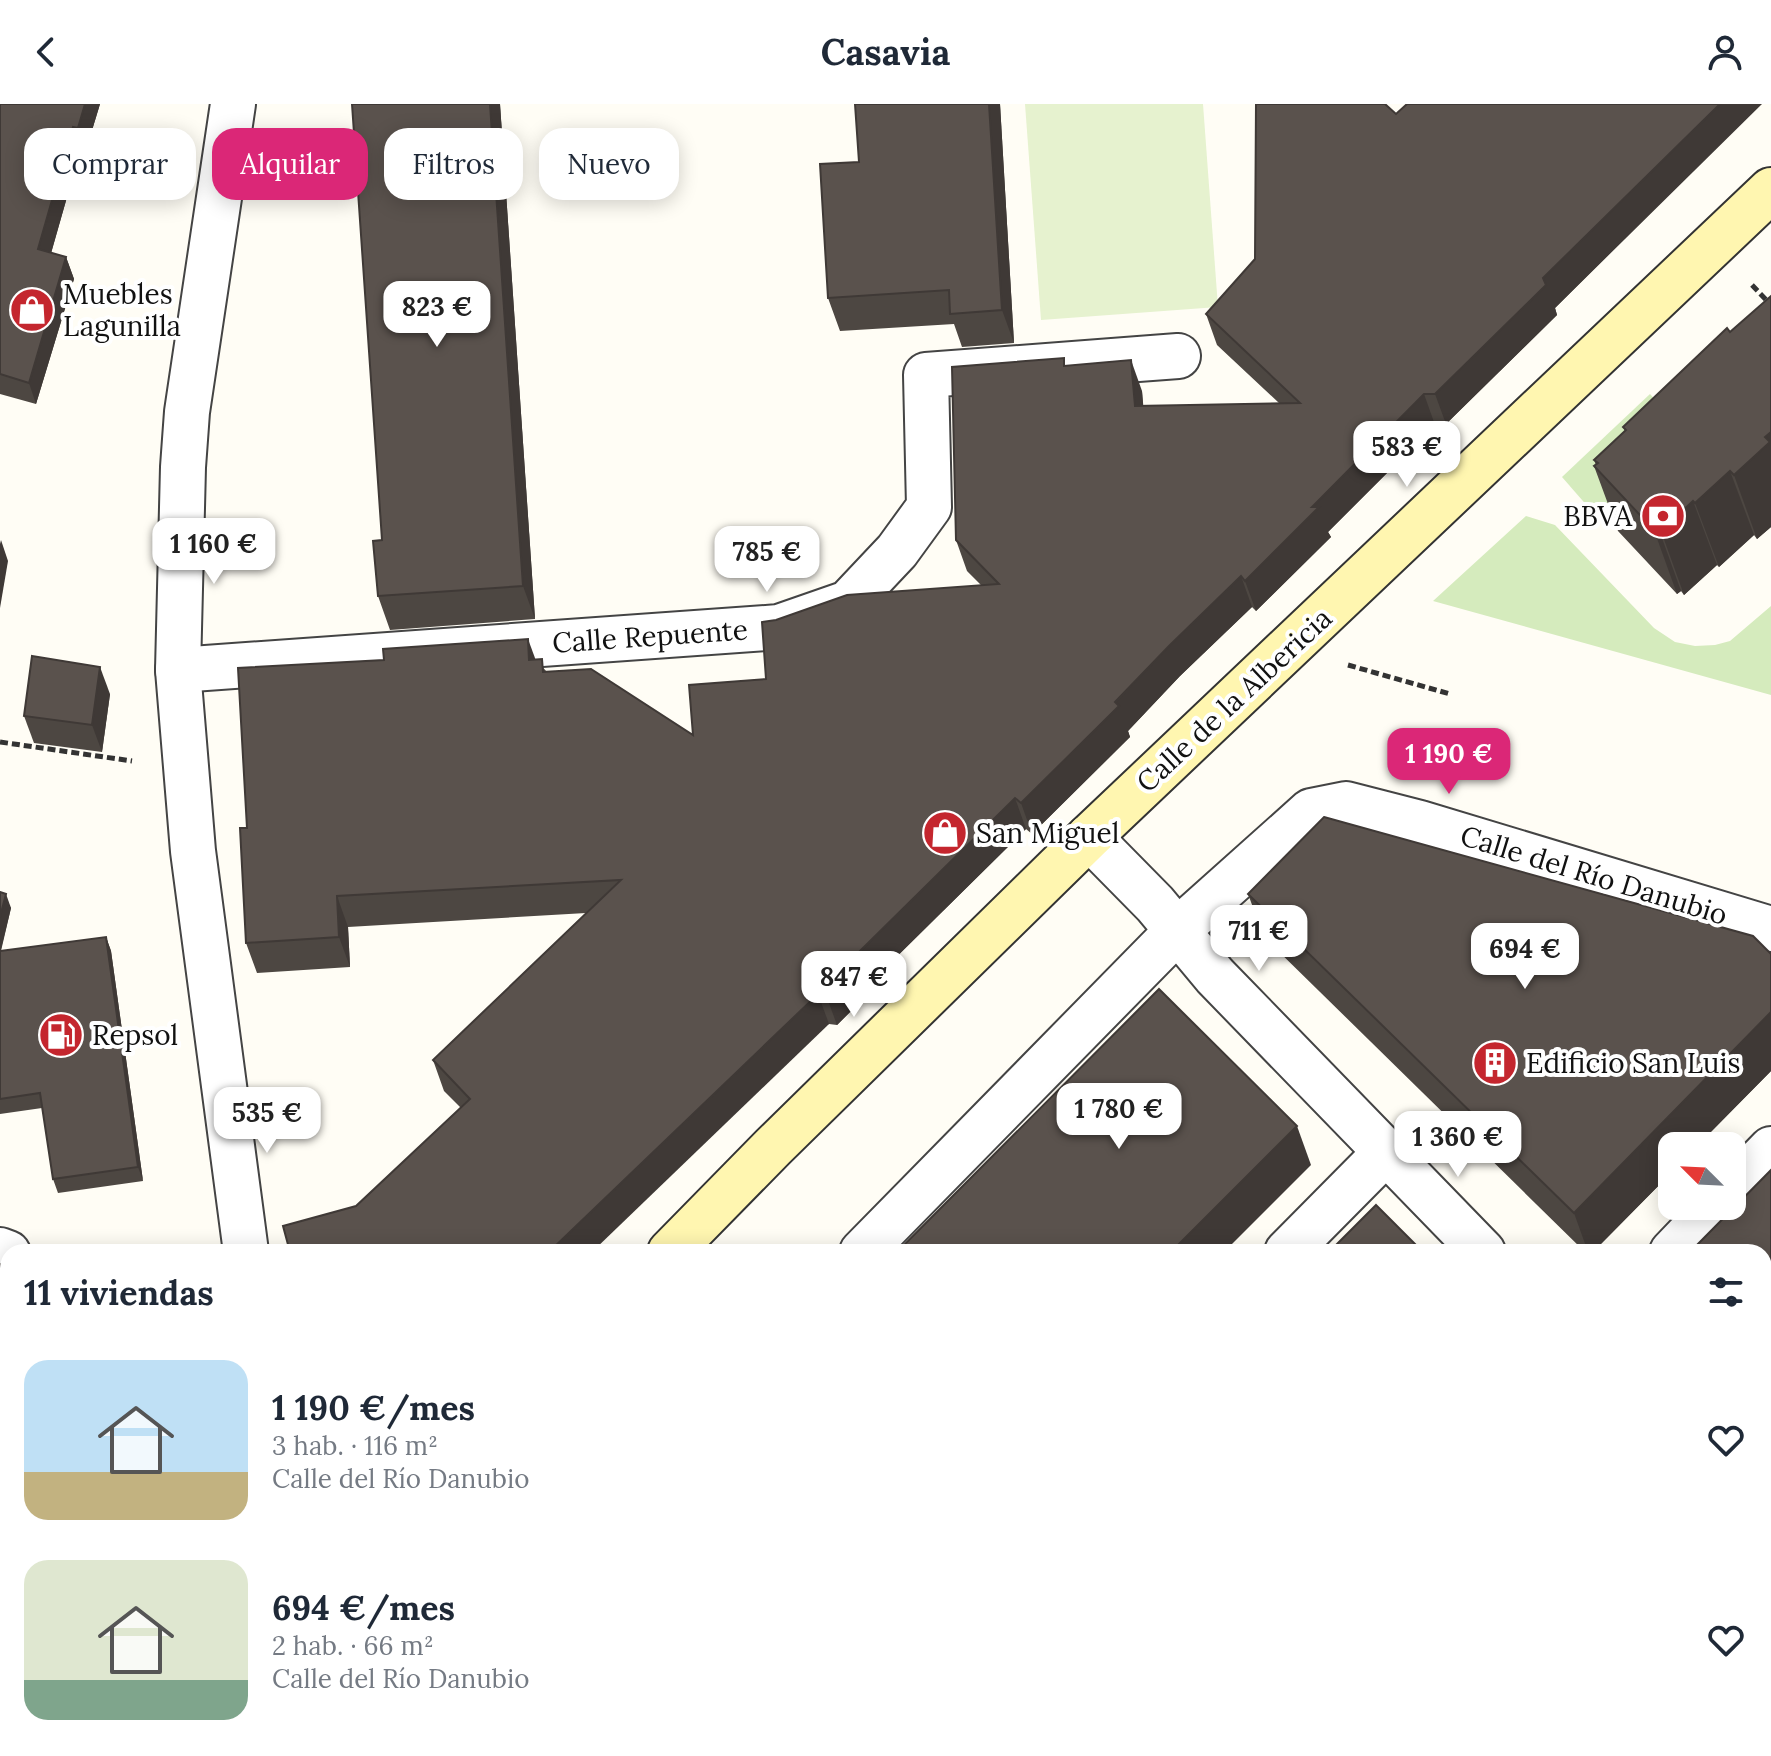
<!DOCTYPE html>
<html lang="es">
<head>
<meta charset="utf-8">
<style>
  :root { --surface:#fff; --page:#f2f2f3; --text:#1f2937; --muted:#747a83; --accent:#db2777 }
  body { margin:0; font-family:Lora,serif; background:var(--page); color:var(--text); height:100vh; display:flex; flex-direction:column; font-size:30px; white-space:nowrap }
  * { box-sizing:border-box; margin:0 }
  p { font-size:26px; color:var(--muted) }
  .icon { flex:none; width:44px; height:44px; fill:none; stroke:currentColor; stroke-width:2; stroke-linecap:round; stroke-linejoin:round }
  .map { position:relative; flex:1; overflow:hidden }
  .details { position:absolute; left:0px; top:1140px; width:1772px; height:512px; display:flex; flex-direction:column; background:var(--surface); border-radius:24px 24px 0 0; box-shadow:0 4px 20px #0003 }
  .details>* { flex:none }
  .banner { position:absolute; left:24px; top:24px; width:800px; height:72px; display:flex; gap:16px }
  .needle { width:52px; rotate:294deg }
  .buttons { position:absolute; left:1658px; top:1028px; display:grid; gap:16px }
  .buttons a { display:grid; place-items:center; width:88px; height:88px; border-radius:16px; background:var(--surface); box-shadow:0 4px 20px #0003; font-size:40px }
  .price { position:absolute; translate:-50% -68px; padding:0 18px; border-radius:16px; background:#fff; color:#222; font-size:26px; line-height:52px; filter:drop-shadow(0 2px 4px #0008) }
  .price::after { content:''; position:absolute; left:50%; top:48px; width:24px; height:18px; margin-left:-12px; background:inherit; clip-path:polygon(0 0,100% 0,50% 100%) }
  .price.on { background:var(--accent); color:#fff }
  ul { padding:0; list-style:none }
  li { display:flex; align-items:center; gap:24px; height:200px; padding:0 24px }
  li span { display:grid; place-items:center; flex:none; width:224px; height:160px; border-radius:24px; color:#555 }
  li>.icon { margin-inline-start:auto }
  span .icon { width:96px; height:96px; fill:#fffc; stroke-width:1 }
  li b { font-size:34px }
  h2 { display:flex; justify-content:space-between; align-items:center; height:96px; padding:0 24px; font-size:34px }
  .pill { padding:0 28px; border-radius:24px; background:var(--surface); box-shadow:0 4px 20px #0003; font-size:28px; line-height:72px }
  .pill.on { background:var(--accent); color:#fff }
  header { display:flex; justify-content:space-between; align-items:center; height:104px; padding:0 24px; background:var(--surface); font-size:36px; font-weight:700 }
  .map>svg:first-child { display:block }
</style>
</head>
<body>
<header><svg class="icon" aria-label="back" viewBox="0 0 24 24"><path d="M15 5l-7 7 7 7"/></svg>Casavia<svg class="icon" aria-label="person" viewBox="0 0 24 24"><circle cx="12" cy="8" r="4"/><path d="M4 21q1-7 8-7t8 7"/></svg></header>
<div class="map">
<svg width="1771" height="1652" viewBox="0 0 1771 1652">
  <rect width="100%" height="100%" fill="#fffdf5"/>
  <g fill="#d5ebbd">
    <path d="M1650,290L1684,328L1596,412L1562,373Z"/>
    <path d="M1526,412L1555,421L1654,524L1675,538L1695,542L1715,541L1730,537L1771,502V591L1433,497Z"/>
    <path d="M511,1644H716L707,1652H509Z"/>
  </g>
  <path fill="#e6f2cf" d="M1025,0H1203L1218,203L1041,216Z"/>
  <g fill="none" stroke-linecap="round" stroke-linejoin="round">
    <g stroke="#444" stroke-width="48">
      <g id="street">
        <path d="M233,0L187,308L183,363L178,566L193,747L246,1148"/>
        <path d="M178,566L779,523L848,499L897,447L929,403L926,271L1178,252"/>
        <path d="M1089,733L1155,800L1215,872L1483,1148"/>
        <path d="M1732,1085L1771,1045"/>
        <path d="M0,1146L8,1149"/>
        <path d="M862,1148L1178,826L1311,707L1346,700L1420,719L1771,825"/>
        <path d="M1287,1148L1385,1049"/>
        <path d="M1672,1148L1716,1102"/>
        <path d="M1764,1428L1771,1435"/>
        <path d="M151,1652L162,1644"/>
        <path d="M786,1652L793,1644"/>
      </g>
    </g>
    <g stroke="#333" stroke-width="48">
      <g id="secondary">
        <path d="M670,1148L773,1043L1089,733L1771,86"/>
        <path d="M377,1644L380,1652"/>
        <path d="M444,1652L445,1644"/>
      </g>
    </g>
    <g stroke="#333" stroke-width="5" stroke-dasharray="8 4" stroke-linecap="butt">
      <path d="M1752,181L1771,201"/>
      <path d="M1348,561L1450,590"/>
      <path d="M0,638L132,657"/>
    </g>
    <use href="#street" stroke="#fff" stroke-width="44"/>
    <use href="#secondary" stroke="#fff6b0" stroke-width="44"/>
  </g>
  <g fill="#4d4742">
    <path d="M0,0H100L86,46L81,44L51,149L66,153L74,175L36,300L0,290Z"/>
    <path d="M352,0H500L535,515L390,526L378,492L382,436Z"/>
    <path d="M855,0H1000L1014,239L962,243L954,220L840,227L828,194L859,58Z"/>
    <path d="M1396,10L1620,139L1555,204L1557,211L1446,320L1435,321L1328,428L1331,433L1256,507L1252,503L1180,572L1128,627L1130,633L1032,730L1026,725L870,879L857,893L859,899L837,921L829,920L356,1102L461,1004L444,987L433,956L586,809L348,823L350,863L257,869L246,839L247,724L535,555L547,568L693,631L766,575L981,481L967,467L956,436L1067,262L1142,287L1143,302L1279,299L1217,241L1206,210Z"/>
    <path d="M1771,192V423L1757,435L1754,431L1719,463L1717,461L1684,491L1681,487L1677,490L1618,427L1594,362L1596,361L1594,356L1625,327L1623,323Z"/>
    <path d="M110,590L102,648L34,639L24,612Z"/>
    <path d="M0,788L11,804L1,847L106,833L111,847L143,1077L58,1089L53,1075L42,1004L0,1010Z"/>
    <path d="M1248,790L1771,850V967L1697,1042H1672V1068L1593,1148H1585L1264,833Z"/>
    <path d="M1771,1066V1331L1764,1324V1148Z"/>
    <path d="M898,1644H1046L1038,1652H906Z"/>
  </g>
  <g fill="#3f3936">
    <path d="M85,0H100L86,46L78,24Z"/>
    <path d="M490,0H500L535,515L523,482Z"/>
    <path d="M989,0H1000L1014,239L1002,206Z"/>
    <path d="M1720,0H1762L1555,204L1557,211L1446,320L1435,290L1543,174Z"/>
    <path d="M73,23L81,44L46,167L38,145Z"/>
    <path d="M66,153L74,175L36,300L29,279Z"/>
    <path d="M1131,256L1142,287L1146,333L1135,302Z"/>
    <path d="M1424,290L1435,321L1328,428L1331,433L1256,507L1245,477L1312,403Z"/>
    <path d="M1771,328V423L1757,435L1734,371L1765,333Z"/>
    <path d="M1730,367L1754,431L1719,463L1695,399Z"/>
    <path d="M1693,397L1717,461L1684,491L1661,427Z"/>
    <path d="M1658,423L1681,487L1677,490L1654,426Z"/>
    <path d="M1,436L8,457L0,504V440Z"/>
    <path d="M1241,472L1252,503L1180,572L1128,627L1130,633L1032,730L1021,699L1169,542Z"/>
    <path d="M528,535L539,565L529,556Z"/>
    <path d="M100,563L110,590L102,648L92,621Z"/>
    <path d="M1015,694L1026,725L870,879L857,893L859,899L837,921L826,891L846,862Z"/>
    <path d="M6,790L11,804L0,849V813Z"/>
    <path d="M337,792L348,823L350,863L339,833Z"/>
    <path d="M106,833L111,847L143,1077L138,1063Z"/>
    <path d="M818,890L829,920L592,1148H549Z"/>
    <path d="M1771,908V967L1697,1042H1672V1068L1593,1148H1588L1574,1109Z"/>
    <path d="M1297,1022L1311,1061L1224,1148H1171Z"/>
    <path d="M24,1644H72L64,1652H16Z"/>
    <path d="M1015,1644H1046L1038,1652H1007Z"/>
  </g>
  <g fill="#5a524d" stroke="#3f3936" stroke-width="2">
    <path d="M0,0H85L78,24L73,23L38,145L66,153L29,279L0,270Z"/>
    <path d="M352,0H490L523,482L378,492L373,437L382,436Z"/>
    <path d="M855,0H989L1002,206L950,210L949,186L828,194L820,60L859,58Z"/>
    <path d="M1256,0H1385L1396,10L1407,0H1720L1543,174L1546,181L1435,290H1424L1312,403H1319L1245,477L1241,472L1169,542L1115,598L1119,602L1021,699L1015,694L858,849L846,862L847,869L826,891L818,890L549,1148H290L283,1122L356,1102L470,995L433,956L621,776L337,792L339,833L246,839L240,724H247L238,564L384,556L383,545L528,535L529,556L542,555L543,568L591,565L693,631L689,581L766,575L762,518L776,516L847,491L999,480L956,436L952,263L1064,254V262L1131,256L1135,302L1300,299L1206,210L1255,155Z"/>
    <path d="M1771,192V328L1765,333L1770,338L1734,371L1730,367L1695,399L1693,397L1661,427L1658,423L1654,426L1594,362L1598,359L1594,356L1626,326L1623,323L1727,224L1730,228Z"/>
    <path d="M32,552L100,563L92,621L24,612Z"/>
    <path d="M1324,713L1753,832L1771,850V908L1574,1109L1248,790Z"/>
    <path d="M0,788L6,790L0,813Z"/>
    <path d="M106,833L138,1063L53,1075L40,989L0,995V847Z"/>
    <path d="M1159,885L1297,1022L1171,1148H897Z"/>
    <path d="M1771,1066V1314L1764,1307V1148H1690Z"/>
    <path d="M1376,1101L1423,1148H1329Z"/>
    <path d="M0,1160L8,1165V1644H24L16,1652H0Z"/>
    <path d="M1764,1546L1771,1553V1652H1555L1563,1644H1764Z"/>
    <path d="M180,1644H204L210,1650L217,1644H271L279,1652H172Z"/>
    <path d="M913,1644H1015L1007,1652H921Z"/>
  </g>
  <defs>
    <g id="shop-disc" transform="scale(2.3)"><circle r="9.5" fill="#c4262e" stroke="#fff"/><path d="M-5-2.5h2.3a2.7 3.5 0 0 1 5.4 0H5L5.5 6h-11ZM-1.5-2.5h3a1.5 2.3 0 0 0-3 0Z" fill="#fff"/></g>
    <g id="bank-disc" transform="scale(2.3)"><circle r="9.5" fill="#c4262e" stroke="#fff"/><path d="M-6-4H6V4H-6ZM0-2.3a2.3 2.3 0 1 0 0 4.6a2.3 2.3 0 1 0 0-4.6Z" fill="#fff"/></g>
    <g id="fuel-disc" transform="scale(2.3)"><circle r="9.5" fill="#c4262e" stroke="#fff"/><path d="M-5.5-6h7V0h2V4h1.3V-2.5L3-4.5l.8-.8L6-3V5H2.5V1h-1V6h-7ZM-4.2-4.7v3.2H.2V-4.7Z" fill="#fff"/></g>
    <g id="building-disc" transform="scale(2.3)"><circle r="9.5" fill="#c4262e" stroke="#fff"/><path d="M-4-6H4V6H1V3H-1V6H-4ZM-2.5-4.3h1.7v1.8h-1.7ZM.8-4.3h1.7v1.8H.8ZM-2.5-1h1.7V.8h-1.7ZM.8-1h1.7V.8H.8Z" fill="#fff"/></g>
  </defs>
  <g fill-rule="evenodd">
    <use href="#shop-disc" x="32" y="206"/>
    <use href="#bank-disc" x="1663" y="412"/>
    <use href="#shop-disc" x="945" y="729"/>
    <use href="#fuel-disc" x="61" y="931"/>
    <use href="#building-disc" x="1495" y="959"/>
  </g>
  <g text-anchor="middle" stroke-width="8" stroke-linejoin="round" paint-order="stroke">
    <g font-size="28" fill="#111" stroke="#fff" text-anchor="start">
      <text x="63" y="200">Muebles<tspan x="63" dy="32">Lagunilla</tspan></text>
      <text x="1632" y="422" text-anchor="end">BBVA</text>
      <text x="976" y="739">San Miguel</text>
      <text x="92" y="941">Repsol</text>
      <text x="1526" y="969">Edificio San Luis</text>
    </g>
    <g font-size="28" fill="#111" stroke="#fff">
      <text transform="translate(650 532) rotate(-4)" y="10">Calle Repuente</text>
      <text transform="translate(1234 596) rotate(-43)" y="10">Calle de la Albericia</text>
      <text transform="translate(1594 771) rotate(17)" y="10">Calle del Río Danubio</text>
    </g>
  </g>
</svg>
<div class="buttons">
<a><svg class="needle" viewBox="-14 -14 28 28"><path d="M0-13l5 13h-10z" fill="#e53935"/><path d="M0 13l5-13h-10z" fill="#747a83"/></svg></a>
</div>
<b class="price" style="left:437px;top:245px">823 €</b>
<b class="price" style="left:1407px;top:385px">583 €</b>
<b class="price" style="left:214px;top:482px">1 160 €</b>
<b class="price" style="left:767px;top:490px">785 €</b>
<b class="price on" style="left:1449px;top:692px">1 190 €</b>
<b class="price" style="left:1259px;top:869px">711 €</b>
<b class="price" style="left:1525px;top:887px">694 €</b>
<b class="price" style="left:854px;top:915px">847 €</b>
<b class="price" style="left:1119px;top:1047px">1 780 €</b>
<b class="price" style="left:267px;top:1051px">535 €</b>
<b class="price" style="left:1458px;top:1075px">1 360 €</b>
<div class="banner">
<a class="pill">Comprar</a>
<a class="pill on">Alquilar</a>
<a class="pill">Filtros</a>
<a class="pill">Nuevo</a>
</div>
<section class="details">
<h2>11 viviendas<svg class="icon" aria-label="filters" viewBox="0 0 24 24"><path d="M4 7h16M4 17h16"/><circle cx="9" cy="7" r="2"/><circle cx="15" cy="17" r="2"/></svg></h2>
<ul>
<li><span style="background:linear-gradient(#bfe0f5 70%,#c2b280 0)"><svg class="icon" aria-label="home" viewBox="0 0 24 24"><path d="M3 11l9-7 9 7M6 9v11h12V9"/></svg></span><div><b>1 190 €/mes</b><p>3 hab. · 116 m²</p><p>Calle del Río Danubio</p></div><svg class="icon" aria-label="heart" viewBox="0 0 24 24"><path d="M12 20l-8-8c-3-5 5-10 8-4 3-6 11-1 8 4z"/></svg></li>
<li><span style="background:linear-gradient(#dfe7d0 75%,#7fa58c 0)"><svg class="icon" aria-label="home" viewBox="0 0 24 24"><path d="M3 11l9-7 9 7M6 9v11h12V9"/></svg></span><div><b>694 €/mes</b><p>2 hab. · 66 m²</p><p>Calle del Río Danubio</p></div><svg class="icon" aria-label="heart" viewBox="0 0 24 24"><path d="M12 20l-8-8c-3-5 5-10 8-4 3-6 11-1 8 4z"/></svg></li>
</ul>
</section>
</div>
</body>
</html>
